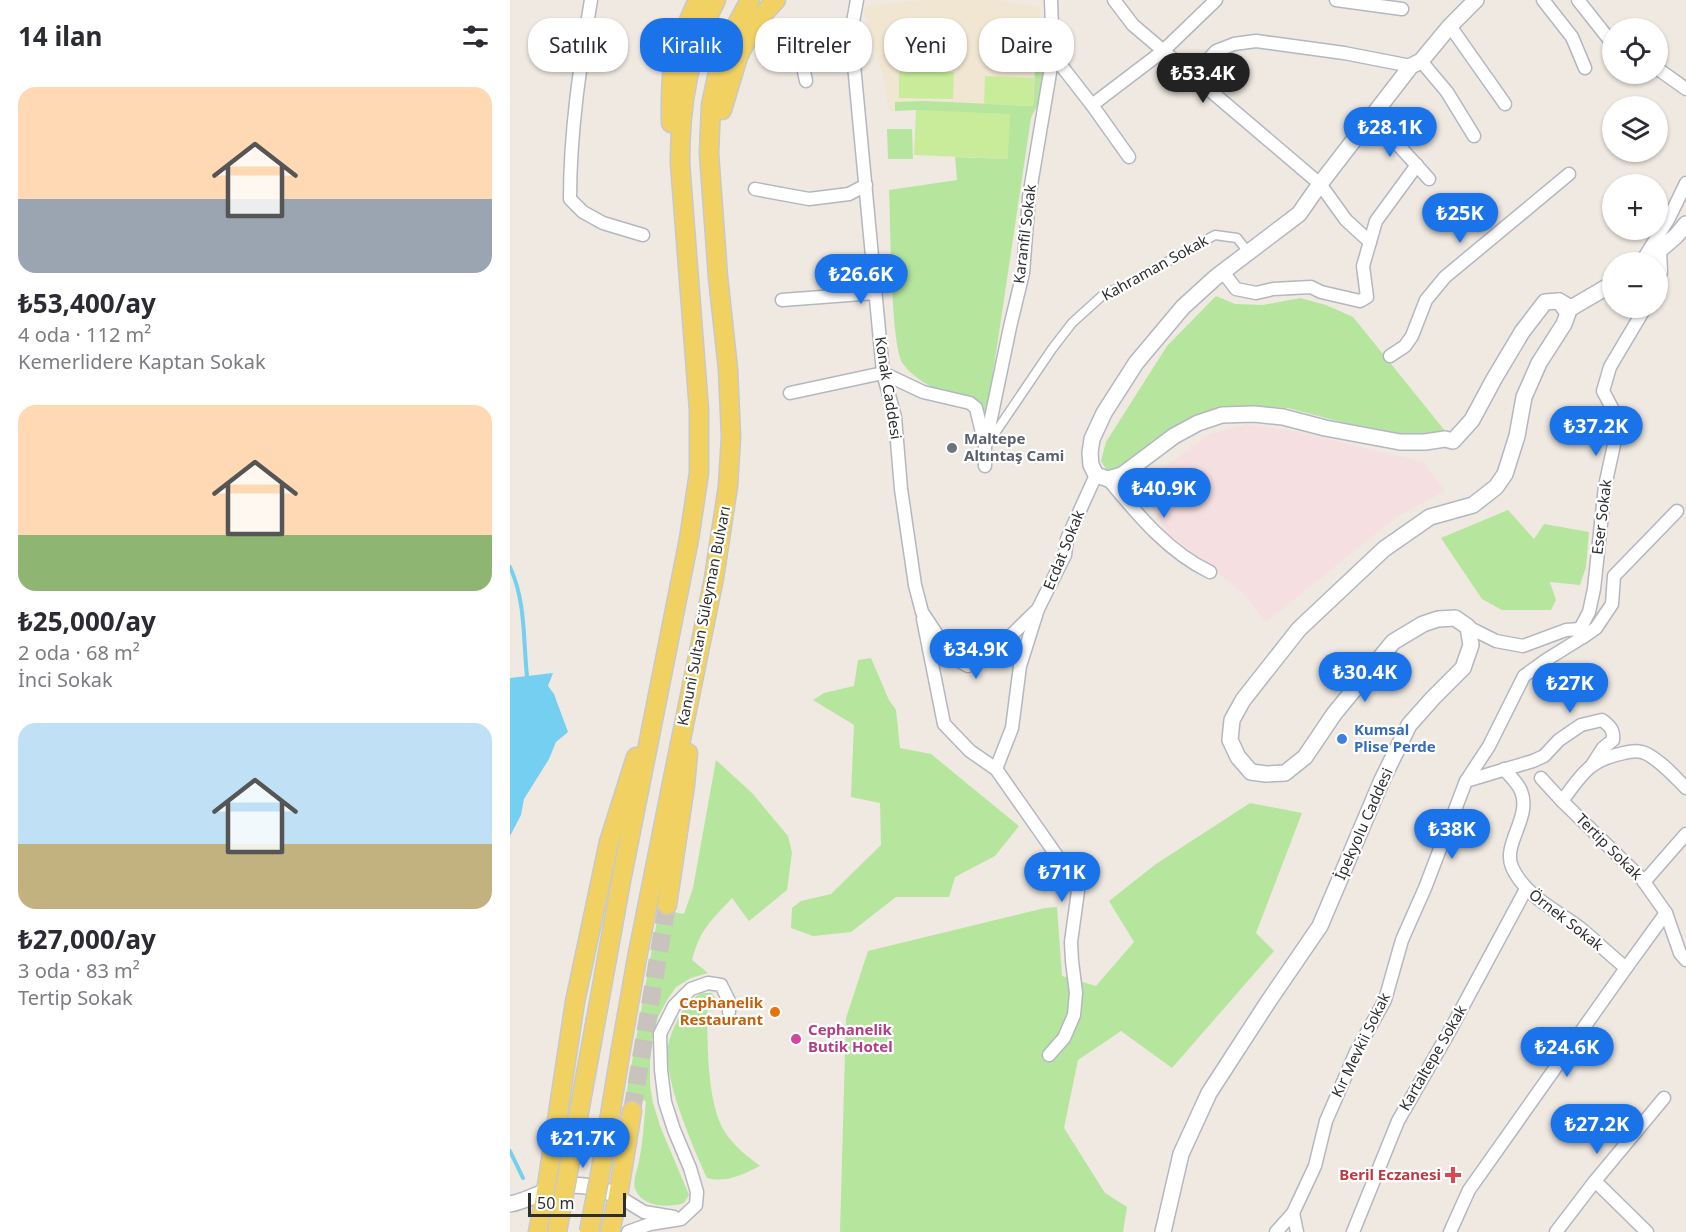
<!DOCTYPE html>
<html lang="tr">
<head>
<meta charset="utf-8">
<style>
  :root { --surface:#fff; --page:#f2f2f3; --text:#2b2b33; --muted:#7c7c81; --accent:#1a73e8 }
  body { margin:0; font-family:"Noto Sans",sans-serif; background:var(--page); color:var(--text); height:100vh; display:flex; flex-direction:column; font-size:22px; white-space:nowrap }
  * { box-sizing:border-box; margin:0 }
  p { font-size:20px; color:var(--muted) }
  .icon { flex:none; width:33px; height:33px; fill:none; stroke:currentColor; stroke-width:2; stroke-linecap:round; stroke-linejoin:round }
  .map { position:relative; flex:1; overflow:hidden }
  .panel { display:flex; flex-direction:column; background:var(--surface); width:510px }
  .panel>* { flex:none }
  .banner { position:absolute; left:18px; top:18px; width:570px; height:54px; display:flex; gap:12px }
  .fabs { position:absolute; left:1092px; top:18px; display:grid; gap:12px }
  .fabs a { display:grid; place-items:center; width:66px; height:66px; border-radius:50%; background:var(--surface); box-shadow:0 2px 4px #0004; font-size:30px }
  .scale { position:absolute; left:18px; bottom:15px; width:98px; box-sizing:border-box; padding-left:6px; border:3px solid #2e2e2e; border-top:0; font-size:16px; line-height:21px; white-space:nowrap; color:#2e2e2e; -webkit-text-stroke:4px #fff; paint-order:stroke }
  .price { position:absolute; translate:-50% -51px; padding:0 14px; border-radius:21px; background:var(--accent); color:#fff; font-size:20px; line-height:39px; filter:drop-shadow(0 2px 3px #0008) }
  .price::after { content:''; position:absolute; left:50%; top:36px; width:18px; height:14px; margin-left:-9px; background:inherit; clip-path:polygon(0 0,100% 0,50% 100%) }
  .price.current { background:#222; color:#fff }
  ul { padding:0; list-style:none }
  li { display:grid; align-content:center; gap:12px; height:318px; padding:0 18px }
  li span { display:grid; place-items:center; height:186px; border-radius:18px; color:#555 }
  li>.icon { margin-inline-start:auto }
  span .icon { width:108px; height:108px; fill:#fffc; stroke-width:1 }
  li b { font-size:26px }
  h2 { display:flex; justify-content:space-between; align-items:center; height:72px; padding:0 18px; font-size:26px }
  .chip { padding:0 21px; border-radius:24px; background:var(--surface); box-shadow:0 2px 4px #0004; font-size:21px; line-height:54px }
  .chip.current { background:var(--accent); color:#fff }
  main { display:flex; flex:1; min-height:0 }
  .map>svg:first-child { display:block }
</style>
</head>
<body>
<main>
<section class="panel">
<h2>14 ilan<svg class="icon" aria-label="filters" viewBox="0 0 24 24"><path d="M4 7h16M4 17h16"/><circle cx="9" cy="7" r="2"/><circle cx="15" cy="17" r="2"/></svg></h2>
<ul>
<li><span style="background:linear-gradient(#ffd9b3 60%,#9aa5b1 0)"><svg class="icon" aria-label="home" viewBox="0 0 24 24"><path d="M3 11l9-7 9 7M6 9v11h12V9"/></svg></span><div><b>₺53,400/ay</b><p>4 oda · 112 m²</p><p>Kemerlidere Kaptan Sokak</p></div></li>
<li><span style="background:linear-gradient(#ffd9b3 70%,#8fb573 0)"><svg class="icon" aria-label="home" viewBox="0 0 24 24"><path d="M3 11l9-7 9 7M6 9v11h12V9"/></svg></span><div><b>₺25,000/ay</b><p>2 oda · 68 m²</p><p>İnci Sokak</p></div></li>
<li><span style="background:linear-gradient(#bfe0f5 65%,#c2b280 0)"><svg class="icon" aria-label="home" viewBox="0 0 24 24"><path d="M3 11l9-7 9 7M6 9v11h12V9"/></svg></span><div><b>₺27,000/ay</b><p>3 oda · 83 m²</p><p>Tertip Sokak</p></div></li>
</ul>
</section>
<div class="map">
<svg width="1176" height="1232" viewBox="0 0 1176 1232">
  <rect width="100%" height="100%" fill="#efe9e1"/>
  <path fill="#f0e6d1" d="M417,0H489L530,8L531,51L533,64L521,118L406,110L379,111L375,82L353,8L369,4Z"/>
  <path fill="#f5dfe0" d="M737,424L788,432L913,462L935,491L888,516L756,622L733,593L657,532L635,498L654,468L699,434Z"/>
  <g fill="#b6e59e">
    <path d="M521,56L532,57L533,64L532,95L521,118L476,420L469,404C442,395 411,388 393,364C380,347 381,219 379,190L447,180L445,157L498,159L406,110L385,111V102L415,101L523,106L525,70L521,69Z"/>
    <path d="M377,129H402L403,159H378Z"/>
    <path d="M706,296L725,304L753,305L790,298L816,305L843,317L936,432L912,437L869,432L778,408L721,406L683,418L642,441L610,471L596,469L591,461L596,442L657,346Z"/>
    <path d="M998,510L1024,539L1034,524L1079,532L1076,567L1070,585L1040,582L1046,600L1041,610H992L972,599L931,538Z"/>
    <path d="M361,658L379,700L386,710L390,748L421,754L509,826L485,856L445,877L439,897H386L341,932L303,936L281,928L282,908L291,901L321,894L371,845L370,803L341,797L344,725L303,700L314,693L344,686L348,660Z"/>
    <path d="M206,760L242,793L278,836L282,853L277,890L239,921L222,898C201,921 190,929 182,960L198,973L181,978L166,987L157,1000L148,1017L142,1040L140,1062V1085L143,1103L150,1126L179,1195L174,1203C158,1208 133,1208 125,1189C123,1182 126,1172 128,1166C133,1145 134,1122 136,1101L116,1096L149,909L174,914L183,888Z"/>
    <path d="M740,803L792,813L746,933L764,951L662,1068L611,1031L568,1060L554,1128L595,1193L617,1207L613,1232H330L336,1018L358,951L535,908L547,907L552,976L586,986L624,942L599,901L646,864Z"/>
    <path d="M192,993H202L206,1000L209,1010L197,1011C198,1046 196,1110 219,1138C228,1149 239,1158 250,1166C232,1175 216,1183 197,1178C183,1147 153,1079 158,1046C160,1034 171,1009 180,1001C183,998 188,995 192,993Z"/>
  </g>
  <g fill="#c9ec9a">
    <path d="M389,72H444L443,99L389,98Z"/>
    <path d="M475,76L524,78L523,106L474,104Z"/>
    <path d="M406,110L500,114L498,159L404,155Z"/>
  </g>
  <path fill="#75cff0" d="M43,673L38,686L44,694L58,732L46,742L39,759L14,799L11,815L0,836V678Z"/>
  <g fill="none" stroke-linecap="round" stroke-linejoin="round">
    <g stroke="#75cff0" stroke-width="4">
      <path d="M0,567C16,602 13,639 17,676"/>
      <path d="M0,1151L13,1178"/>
    </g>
    <path stroke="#c8c4bd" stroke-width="18" stroke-dasharray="18 9" stroke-linecap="butt" d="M122,1111L157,905"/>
    <g stroke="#b4b7c1" stroke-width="11">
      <path id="pedestrian" d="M479,442L542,349L562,323L594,294L616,285L705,235L727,238L738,252"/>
    </g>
    <g stroke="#b4b7c1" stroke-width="15">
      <g id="minor">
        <path d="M81,0C70,66 60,131 60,199L73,212L93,223L133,235"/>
        <path d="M347,0L341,33L373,373L385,417L391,489L405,585L412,612L442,657L458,666L480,656L528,609"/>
        <path d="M604,0L623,25L810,184L836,220L860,242"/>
        <path d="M826,0L892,9"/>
        <path d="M1033,0L1062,37L1075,68"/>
        <path d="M1068,0L1102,43"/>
        <path d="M940,26L995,104"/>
        <path d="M543,55L582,105L619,157"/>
        <path d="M911,61L937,92L964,136"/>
        <path d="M1148,69L1176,89"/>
        <path d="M683,76L706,51L724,44L746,41L834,53L901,66"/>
        <path d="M296,81L287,39L341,33"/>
        <path d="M582,105L653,51L706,0"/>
        <path d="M862,116L919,179"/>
        <path d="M245,189L299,199L339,194L356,185"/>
        <path d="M1132,261L1159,218L1176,183"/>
        <path d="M713,272L726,289L746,293L763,289L801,287L811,292L850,301L857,297L853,266L866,221L907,165"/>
        <path d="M1148,280L1151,272L1150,250"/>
        <path d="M272,300L365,293"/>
        <path d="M880,356L895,346L902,336L916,300L935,277L1059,174"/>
        <path d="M280,393L373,373L413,392L460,403L466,408L474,441"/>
        <path d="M475,466V447L500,327L513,273L519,197L543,55L541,0"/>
        <path d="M598,479C627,514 658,552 700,572"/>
        <path d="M413,619L434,724L460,751L486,769L547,856L568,891L561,942L562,961L566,993L564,1015L554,1038L539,1055"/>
        <path d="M1070,629L1079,612L1084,589L1095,486L1105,440V425L1102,408L1093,391L1100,367L1135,308"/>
        <path d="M1073,637L1086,628L1102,604L1104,576L1167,511"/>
        <path d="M486,769L502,728L510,666L528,609L555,555L557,539L586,475"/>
        <path d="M994,769C1000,776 1008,783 1011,791C1022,817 992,844 1002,867C1015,896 1046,910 1070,928C1086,941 1100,955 1116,968"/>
        <path d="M1031,778L1052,801L1132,879L1156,913L1170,953L1176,960"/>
        <path d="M956,781L1023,761L1034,756L1049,740L1071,725L1092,720C1100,726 1104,730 1103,740L1093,748L1082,765"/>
        <path d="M1052,801C1072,774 1079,760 1114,753C1121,751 1130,750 1137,754C1152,762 1164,776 1176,788"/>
        <path d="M1134,882L1176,834"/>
        <path d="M1085,1181L1137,1232"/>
        <path d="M108,1196L134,1212L164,1217"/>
        <path d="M783,1213L787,1232"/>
        <path d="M118,1232L140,1224L171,1219L186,1205L187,1192L180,1168L164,1130L155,1102L151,1070L150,1034L164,1006L181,989L198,983L211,985L219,1001V1012"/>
        <path d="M766,1232L783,1213L805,1166L816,1121L846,1052L875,1000L892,940L915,888L956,781L979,746L1014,676L1036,660L1073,637L1070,629L1056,630L1013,646L986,641L958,627"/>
        <path d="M843,1232L888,1121L938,1034L1016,889"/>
        <path d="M940,1232L959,1190L1116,968L1156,913"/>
        <path d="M1046,1232L1085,1181L1154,1098"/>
      </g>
    </g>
    <g stroke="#b4b7c1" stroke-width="18">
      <g id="tertiary">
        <path d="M966,0L940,26L911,61L901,66L810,184L789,214L706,277L673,307L626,363L594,413L582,439L580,453L581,465L586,475L598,479L612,475L664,436L688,423L712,415L744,414L773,417L815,428L890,442H915L935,439L943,441L962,420L984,379L1012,332L1035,302L1049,301L1061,308L1102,284"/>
        <path d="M1136,262L1166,236L1176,224"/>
        <path d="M0,1204C17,1201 32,1191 49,1187C68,1182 91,1188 108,1196"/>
        <path d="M653,1232L671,1154L699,1093L758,1002L810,926L872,780L899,725L923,698L953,668L961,645L958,627L945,618L928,619L913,624L883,642L824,714L795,757L775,773L756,774L741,772L728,757L720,740L722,720L733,700L789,629L874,549L920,517L963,505L986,487L995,474L1007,436L1014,397L1029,363L1054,324L1058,313L1049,301"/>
      </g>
    </g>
    <g stroke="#c9c9c9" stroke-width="21">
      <g id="primary">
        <path d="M212,110L228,57L246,22L266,0"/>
        <path d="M161,123C161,103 160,82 164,62C169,41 179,20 188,0"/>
        <path d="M157,905L175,785L178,753"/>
        <path d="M86,1019L111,881L179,539L189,473V410L170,163C170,105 178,52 206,0"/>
        <path d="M111,1049L127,958L161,788L204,578L218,486L221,437L218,369L208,277L199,153L201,105L207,77L227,24L240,0"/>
        <path d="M28,1232L36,1192L65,1002L99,842L126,757"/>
        <path d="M100,1232L108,1196L122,1111"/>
      </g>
    </g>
    <use href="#pedestrian" stroke="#fff" stroke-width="8"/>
    <use href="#minor" stroke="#fff" stroke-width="12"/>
    <use href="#tertiary" stroke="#fff" stroke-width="15"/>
    <use href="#primary" stroke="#f2d163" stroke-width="18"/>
    <g stroke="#c9c9c9" stroke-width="21" stroke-linecap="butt">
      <g id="primary-bridge">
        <path d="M47,1232L86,1019"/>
        <path d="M79,1232L91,1169L111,1049"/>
      </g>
    </g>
    <use href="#primary-bridge" stroke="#f2d163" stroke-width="18"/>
  </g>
  <circle fill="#6b7280" stroke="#fff" stroke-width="2" cx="442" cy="448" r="6"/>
  <circle fill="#3f7fe0" stroke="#fff" stroke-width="2" cx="832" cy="739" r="6"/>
  <circle fill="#e8710a" stroke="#fff" stroke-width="2" cx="265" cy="1012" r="6"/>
  <circle fill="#d1479c" stroke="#fff" stroke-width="2" cx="286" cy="1039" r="6"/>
  <path fill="#e0444e" stroke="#fff" stroke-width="2" d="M940 1166h6v6h6v6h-6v6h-6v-6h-6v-6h6z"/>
  <g text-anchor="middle" stroke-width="4.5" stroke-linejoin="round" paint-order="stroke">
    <g font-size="15" fill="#2e2e2e" stroke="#fff">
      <text transform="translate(515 234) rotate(-83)" y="5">Karanfil Sokak</text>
      <text transform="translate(645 268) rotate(-29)" y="5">Kahraman Sokak</text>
      <text transform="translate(378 388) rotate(81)" y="5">Konak Caddesi</text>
      <text transform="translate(1092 517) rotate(-83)" y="5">Eser Sokak</text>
      <text transform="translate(554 550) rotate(-68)" y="5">Ecdat Sokak</text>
      <text transform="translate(194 616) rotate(-79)" y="5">Kanuni Sultan Süleyman Bulvarı</text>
      <text transform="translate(854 824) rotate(-66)" y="5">İpekyolu Caddesi</text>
      <text transform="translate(1099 847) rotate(45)" y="5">Tertip Sokak</text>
      <text transform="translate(1056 920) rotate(38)" y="5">Örnek Sokak</text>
      <text transform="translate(851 1045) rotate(-64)" y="5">Kır Mevkii Sokak</text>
      <text transform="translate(923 1058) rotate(-60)" y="5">Kartaltepe Sokak</text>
    </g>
    <g font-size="15" font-weight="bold" fill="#5b616d" stroke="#fff" text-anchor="start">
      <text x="454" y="444">Maltepe<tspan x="454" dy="17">Altıntaş Cami</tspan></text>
    </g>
    <g font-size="15" font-weight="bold" fill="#366cbe" stroke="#fff" text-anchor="start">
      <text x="844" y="735">Kumsal<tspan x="844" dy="17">Plise Perde</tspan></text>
    </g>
    <g font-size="15" font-weight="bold" fill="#c56008" stroke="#fff" text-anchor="end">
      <text x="253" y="1008">Cephanelik<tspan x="253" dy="17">Restaurant</tspan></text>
    </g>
    <g font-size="15" font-weight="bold" fill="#b23c85" stroke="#fff" text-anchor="start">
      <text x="298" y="1035">Cephanelik<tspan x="298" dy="17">Butik Hotel</tspan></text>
    </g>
    <g font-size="15" font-weight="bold" fill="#be3a42" stroke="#fff" text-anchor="end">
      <text x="931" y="1180">Beril Eczanesi</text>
    </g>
  </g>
</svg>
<div class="fabs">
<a><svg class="icon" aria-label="locate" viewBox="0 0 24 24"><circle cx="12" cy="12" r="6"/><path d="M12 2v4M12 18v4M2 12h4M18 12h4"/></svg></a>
<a><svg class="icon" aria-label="layers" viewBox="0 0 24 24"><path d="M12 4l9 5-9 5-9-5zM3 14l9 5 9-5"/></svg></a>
<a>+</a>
<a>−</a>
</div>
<div class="scale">50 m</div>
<b class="price current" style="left:693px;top:104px">₺53.4K</b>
<b class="price" style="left:880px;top:158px">₺28.1K</b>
<b class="price" style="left:950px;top:244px">₺25K</b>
<b class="price" style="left:351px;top:305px">₺26.6K</b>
<b class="price" style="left:1086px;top:457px">₺37.2K</b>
<b class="price" style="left:654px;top:519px">₺40.9K</b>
<b class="price" style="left:466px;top:680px">₺34.9K</b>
<b class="price" style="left:855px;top:703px">₺30.4K</b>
<b class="price" style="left:1060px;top:714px">₺27K</b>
<b class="price" style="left:942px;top:860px">₺38K</b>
<b class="price" style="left:552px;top:903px">₺71K</b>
<b class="price" style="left:1057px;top:1078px">₺24.6K</b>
<b class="price" style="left:1087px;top:1155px">₺27.2K</b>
<b class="price" style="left:73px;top:1169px">₺21.7K</b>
<div class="banner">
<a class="chip">Satılık</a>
<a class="chip current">Kiralık</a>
<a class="chip">Filtreler</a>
<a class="chip">Yeni</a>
<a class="chip">Daire</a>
</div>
</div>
</main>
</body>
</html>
